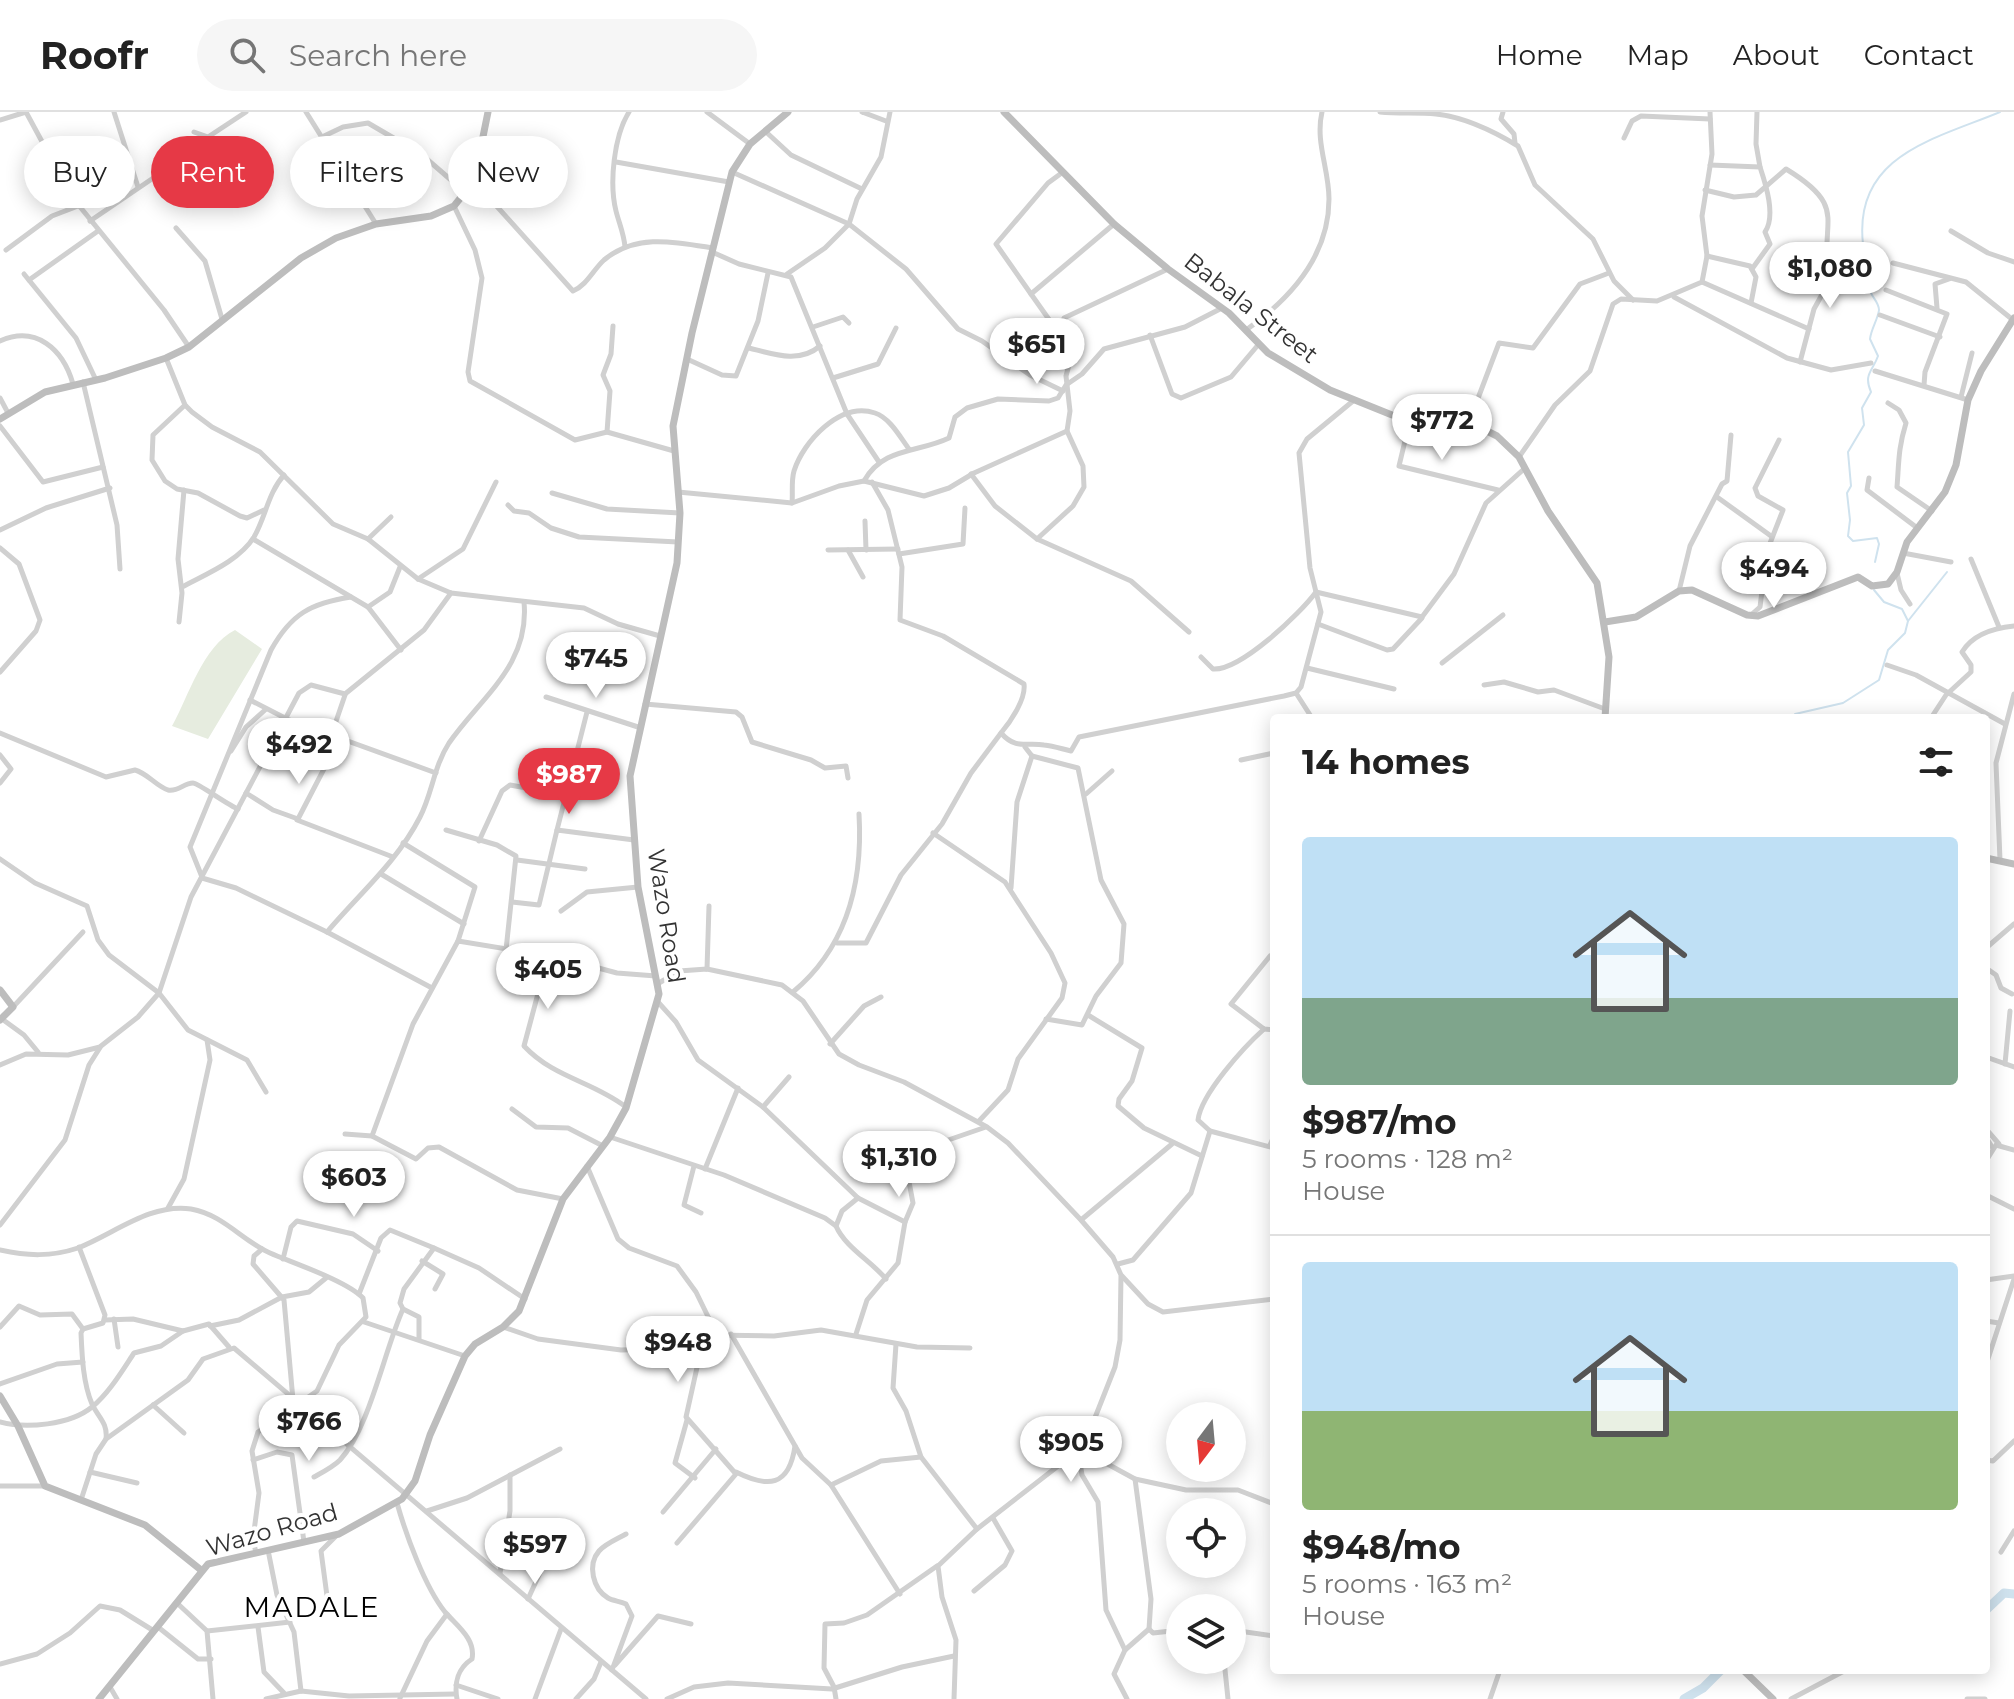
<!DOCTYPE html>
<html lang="en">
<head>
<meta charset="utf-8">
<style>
  :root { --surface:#fff; --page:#f6f6f6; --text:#222; --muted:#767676; --line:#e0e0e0; --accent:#e63946 }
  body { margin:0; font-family:Montserrat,sans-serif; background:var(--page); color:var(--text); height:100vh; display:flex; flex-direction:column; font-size:30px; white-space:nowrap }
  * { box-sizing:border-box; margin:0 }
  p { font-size:26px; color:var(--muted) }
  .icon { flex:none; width:44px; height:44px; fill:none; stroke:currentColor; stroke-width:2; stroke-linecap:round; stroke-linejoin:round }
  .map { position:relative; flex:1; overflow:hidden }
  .side { position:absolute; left:1270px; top:602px; width:720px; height:960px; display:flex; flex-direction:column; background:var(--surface); border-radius:8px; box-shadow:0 4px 20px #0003 }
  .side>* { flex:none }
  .top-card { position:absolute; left:24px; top:24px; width:760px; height:72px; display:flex; gap:16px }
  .needle { width:52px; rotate:196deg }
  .buttons { position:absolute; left:1166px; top:1290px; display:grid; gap:16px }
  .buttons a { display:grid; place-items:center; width:80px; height:80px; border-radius:50%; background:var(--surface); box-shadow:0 4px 20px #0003; font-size:40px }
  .price { position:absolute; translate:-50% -68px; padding:0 18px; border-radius:28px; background:#fff; color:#222; font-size:26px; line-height:52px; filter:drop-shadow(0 2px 4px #0008) }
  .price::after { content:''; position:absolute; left:50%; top:48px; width:24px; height:18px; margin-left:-12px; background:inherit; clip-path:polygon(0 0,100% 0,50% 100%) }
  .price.on { background:var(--accent); color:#fff }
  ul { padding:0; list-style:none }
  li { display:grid; align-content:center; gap:16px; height:424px; padding:0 32px }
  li+li { border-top:2px solid var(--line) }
  li span { display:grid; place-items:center; height:248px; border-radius:8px; color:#555 }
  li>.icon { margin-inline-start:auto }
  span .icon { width:144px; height:144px; fill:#fffc; stroke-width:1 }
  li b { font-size:34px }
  h2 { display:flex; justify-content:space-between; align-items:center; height:96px; padding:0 32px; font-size:34px }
  .pill { padding:0 28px; border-radius:36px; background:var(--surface); box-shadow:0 4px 20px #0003; font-size:28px; line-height:72px }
  .pill.on { background:var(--accent); color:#fff }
  header { display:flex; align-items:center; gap:48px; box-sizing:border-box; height:112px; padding:0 40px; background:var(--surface); border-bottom:2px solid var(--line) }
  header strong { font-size:38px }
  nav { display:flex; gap:44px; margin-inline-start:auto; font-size:28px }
  .search { width:560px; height:72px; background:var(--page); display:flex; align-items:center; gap:20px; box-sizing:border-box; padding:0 28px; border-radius:44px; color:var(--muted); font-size:30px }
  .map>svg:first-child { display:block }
</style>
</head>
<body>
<header>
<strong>Roofr</strong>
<div class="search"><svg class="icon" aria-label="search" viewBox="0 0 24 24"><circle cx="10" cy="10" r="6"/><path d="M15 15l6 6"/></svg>Search here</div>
<nav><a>Home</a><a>Map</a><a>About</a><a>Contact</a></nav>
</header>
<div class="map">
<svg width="2014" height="1587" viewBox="0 0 2014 1587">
  <rect width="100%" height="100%" fill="#fff"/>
  <path fill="#e6ecdf" d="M235,518L262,537L208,627L172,614C189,584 202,535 235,518Z"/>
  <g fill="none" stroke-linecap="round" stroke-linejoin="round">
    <g stroke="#cfe2ee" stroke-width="2">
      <path d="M1875,450L1879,432L1877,426L1853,429L1848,424L1850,408L1847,381L1851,374L1848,340L1864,313L1862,296L1871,280C1863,262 1873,259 1878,244L1870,227C1871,217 1878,207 1879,198C1879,191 1873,186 1871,181C1866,166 1865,147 1863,132C1853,43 1935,27 2000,0"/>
      <path d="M1874,478L1884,490L1902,497L1908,509"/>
      <path d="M1792,606L1795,602L1843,591L1879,568L1888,538L1905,521L1908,509L1947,460"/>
    </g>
    <g stroke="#cfe2ee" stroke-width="9">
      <path d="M1986,1498L2004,1481L2014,1482"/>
      <path d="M1684,1587L1703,1576L1721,1558"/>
    </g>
    <g stroke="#d0d0d0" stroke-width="5">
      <path d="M26,0L72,85L164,198L189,235"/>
      <path d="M114,0L138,75"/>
      <path d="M306,0L376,112"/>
      <path d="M707,0L750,32"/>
      <path d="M862,0L886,9"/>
      <path d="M1380,0C1399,2 1418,0 1436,2C1464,5 1495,20 1518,34L1535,73L1593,127L1614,169L1633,188"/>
      <path d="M1503,0L1501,7L1514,22L1515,31"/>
      <path d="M1757,0L1756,32L1760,55"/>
      <path d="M0,8L26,0"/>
      <path d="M765,19L791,43L862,77"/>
      <path d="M194,20L208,25L246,0"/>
      <path d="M322,25L343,15L368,11L421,42L466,81"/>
      <path d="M1624,26L1632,9L1641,4L1710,7"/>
      <path d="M616,50L729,70"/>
      <path d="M1710,53L1760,55C1766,73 1776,104 1765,120L1770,132L1752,157"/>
      <path d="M732,60L849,112L906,157L958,217L982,229L1030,263L1063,279"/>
      <path d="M474,69L573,179C587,173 593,158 604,148C636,121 676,130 713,136"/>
      <path d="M1705,78L1734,85L1756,83L1786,57C1852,97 1817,109 1830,168L1814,197L1800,250"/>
      <path d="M454,94L475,138L482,166L468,260L470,269L575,328L607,320L674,339"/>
      <path d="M90,109L165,58"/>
      <path d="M176,116L205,149L222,207"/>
      <path d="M1951,119L1988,141L2014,150"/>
      <path d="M625,135C624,122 619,111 616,99C609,71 614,24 629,0"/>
      <path d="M6,138L52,104L78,94"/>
      <path d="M712,140L739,152L791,165L847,302L879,350"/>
      <path d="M1707,144L1750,154L1756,165L1751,191"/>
      <path d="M1893,151L1966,170L2013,208"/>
      <path d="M24,162L76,226L96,268"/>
      <path d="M787,162L825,136L849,112L857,87L881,45L890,0"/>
      <path d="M29,168L98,119"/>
      <path d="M1702,170L1809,217"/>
      <path d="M1886,178L1947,202L1925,260L1924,273"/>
      <path d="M1031,182L996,132L1048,71L1063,60"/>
      <path d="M1674,185L1787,246L1831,258L1871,251"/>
      <path d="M1937,196L1935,172L1949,167"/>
      <path d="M1880,203L1940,225"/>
      <path d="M813,215L843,205L849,211"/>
      <path d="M1246,218C1290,187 1329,144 1329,87C1329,57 1315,30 1322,0"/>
      <path d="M1060,223L1031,182L1114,112"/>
      <path d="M1150,223L1172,282L1181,286L1231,265L1258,233"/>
      <path d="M0,229C36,213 63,237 73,272"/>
      <path d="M749,236C773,242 799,252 820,234"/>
      <path d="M166,246L185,293L192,300L212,315L260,340L333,412L368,427L418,467L451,481L584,496L618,512L660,524"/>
      <path d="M687,247L722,263L736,264L758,209L768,161"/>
      <path d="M1875,259L1968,288"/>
      <path d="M833,266L878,252L896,216"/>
      <path d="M83,270L117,413L120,457"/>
      <path d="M1961,285L1972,241"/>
      <path d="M0,286L8,301"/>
      <path d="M1888,291L1899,298L1906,311C1898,337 1899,350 1897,375L1932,399"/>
      <path d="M185,293L153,323L152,348L165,369L177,377L198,381L240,404L247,406L264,398"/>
      <path d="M1410,308L1399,354L1498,378"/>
      <path d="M1469,310L1499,231L1533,236L1580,172L1609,161"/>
      <path d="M0,314L43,370L103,355"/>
      <path d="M607,320L610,279L603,263L611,242L613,214"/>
      <path d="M1519,345L1555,293L1590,259L1613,192L1621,187L1657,189L1702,170L1707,144L1702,104L1712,42L1710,0"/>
      <path d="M971,362L995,394L1037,427L1131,469L1189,520"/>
      <path d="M1869,366L1867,378L1916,415"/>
      <path d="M864,369C883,335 918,341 949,326L955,305L967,296L998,287L1049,289L1058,286L1066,273L1082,262L1104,237L1185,215L1222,196"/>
      <path d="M872,370L888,398L902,455L900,508L943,524L1024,572C1026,587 1011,609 1001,621C1016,638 1026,630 1044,633C1054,634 1062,637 1071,639L1079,625L1284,584L1296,581L1301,575L1321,500L1310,456L1299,341L1307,327L1353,289"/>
      <path d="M678,380L792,391L839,374L864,369L924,384L949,376L974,361L1067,319"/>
      <path d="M552,381L607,397L680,401"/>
      <path d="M1717,385L1771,424"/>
      <path d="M792,391C793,381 791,369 794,359C803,330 840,289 875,301C890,306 900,325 909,337"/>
      <path d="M508,393L514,399L529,401L551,416L579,425L678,430"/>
      <path d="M865,409L866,438"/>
      <path d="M0,418L46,396L110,376"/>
      <path d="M253,427L368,495L401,538"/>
      <path d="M368,427L391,405"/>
      <path d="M1037,427L1073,394L1084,375L1083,354L1067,319L1070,299L1066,264L1071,245L1061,223L1064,206L1168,157"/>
      <path d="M0,436L19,452L40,508L36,519L0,560"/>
      <path d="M828,438L898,437"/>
      <path d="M848,438L863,465"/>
      <path d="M1903,441L1951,450"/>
      <path d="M899,442L963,432L965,396"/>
      <path d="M1971,447L1999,515"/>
      <path d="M1897,461L1901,478L1910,492"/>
      <path d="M418,467L463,437L496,370"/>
      <path d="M182,475C206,462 239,449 254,425C266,404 268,381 284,363"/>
      <path d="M1679,479L1690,434L1722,372L1727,369L1731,323"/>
      <path d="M368,495L390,480L400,455"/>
      <path d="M1751,503L1760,495L1767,439L1783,398L1758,384L1755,376L1779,328"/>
      <path d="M179,510L182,481L178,447L184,378"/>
      <path d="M1318,512L1387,538L1393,537L1422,506"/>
      <path d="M1201,545L1213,557C1240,559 1300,502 1316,480L1422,505L1454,462L1486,391L1525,356"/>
      <path d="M1442,551L1503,503"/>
      <path d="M1887,553L1916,563L2005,612"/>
      <path d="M1307,556L1394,577"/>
      <path d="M1484,573L1504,570L1538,580L1554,578L1605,597"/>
      <path d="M1296,581L1312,606"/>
      <path d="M546,585L638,615"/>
      <path d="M250,588L287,607L436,661"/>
      <path d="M645,592L736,600L742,605L752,630L811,648L825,656L846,654L848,666"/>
      <path d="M1931,606L1946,583L1971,560V553L1962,540C1973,522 1994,516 2014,514"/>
      <path d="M0,621L106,665L135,658C147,661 156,674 168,678C178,680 184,671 193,671C198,671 228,693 238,697"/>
      <path d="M331,624L345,583"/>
      <path d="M231,639L246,615L265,598"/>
      <path d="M0,643L11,657L0,671"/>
      <path d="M1032,644L1078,656L1101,768L1124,812L1121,851L1096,884L1082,913L1046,907"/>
      <path d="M1241,648L1274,641"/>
      <path d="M246,681L273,698L298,707L339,628"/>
      <path d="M1086,682L1112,659"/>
      <path d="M297,708L393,745"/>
      <path d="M446,718L497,733L516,744L506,838"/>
      <path d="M557,718L587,600"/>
      <path d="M933,721L1005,770L1051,841L1065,871L1062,886L1018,947L1008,978L979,1009"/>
      <path d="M479,729L502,679L510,673L565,683"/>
      <path d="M403,731L475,775L458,829"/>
      <path d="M0,747L35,771L87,794L98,828L109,843L159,881L188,918L247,948L266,980"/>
      <path d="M517,748L585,757"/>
      <path d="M2000,748L1996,651L2014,582"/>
      <path d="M381,762L464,812"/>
      <path d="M202,765L190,735L271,538C291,502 311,491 351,485"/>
      <path d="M202,766L236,776L327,820L432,876"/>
      <path d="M1011,776L1017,690L1032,644L1025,635"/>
      <path d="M512,790L539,793L557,718L634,728"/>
      <path d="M561,799L587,780L638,775"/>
      <path d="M327,820C359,782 397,750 420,705C432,682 434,654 449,631C481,585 530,553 524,490"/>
      <path d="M837,831H866L901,763L942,712L971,661L1001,621"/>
      <path d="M1986,836L2014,812"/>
      <path d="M548,844L524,934C554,966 592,969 626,995"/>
      <path d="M1270,844L1231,892L1264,917L1274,918"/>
      <path d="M1986,856L1996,863L2001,876L2012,882"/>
      <path d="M707,857L709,794"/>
      <path d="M659,871L679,859L707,857L782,873L803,889L839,942L859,953L904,970L987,1015L1008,1031L1081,1108L1113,1145L1121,1163L1120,1228L1115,1255L1083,1336"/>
      <path d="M793,880C847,835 863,770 859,702"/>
      <path d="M658,890L676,910L698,948L763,995L858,1086L905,1110"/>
      <path d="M13,895L83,820"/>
      <path d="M1088,903L1142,936L1132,969L1119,987L1118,994L1144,1016L1202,1044"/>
      <path d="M2,907L24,923L38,940"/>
      <path d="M1264,917C1244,935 1201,982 1198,1008L1210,1019L1274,1036"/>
      <path d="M830,932L864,894L881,885"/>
      <path d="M1986,945L2014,955"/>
      <path d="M2005,952L2010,899"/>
      <path d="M0,953L26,942L68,943L100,935"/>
      <path d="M763,995L789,965"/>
      <path d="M512,997L536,1015L568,1016L603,1034"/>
      <path d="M1986,1017L1999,1032"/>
      <path d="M345,1022L372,1024L416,1047L428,1036L439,1035L517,1078L563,1087"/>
      <path d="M372,1024L413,912L458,829L561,846L617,861L656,864"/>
      <path d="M610,1025L724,1063L825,1106L836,1114"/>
      <path d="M1986,1025L1992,1035"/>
      <path d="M1270,1033L1274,1024"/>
      <path d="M1986,1049L1996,1033L2014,1038"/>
      <path d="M587,1054L618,1127L629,1136L677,1154L696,1180L717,1223"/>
      <path d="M694,1054L684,1093L701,1101"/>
      <path d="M705,1057L738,976"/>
      <path d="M1986,1083L2014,1097"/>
      <path d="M858,1086L842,1099L836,1114C845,1135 871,1149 886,1167"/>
      <path d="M168,1096L184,1067L210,948L207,928"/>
      <path d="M1081,1108L1172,1032"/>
      <path d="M0,1113L65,1028L89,953L101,934L138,905L159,881L191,785L299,581L311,573L345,582L424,518L451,481"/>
      <path d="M79,1135L105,1203L103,1211L83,1217L81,1221C82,1244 83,1271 92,1292C98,1305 108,1311 106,1327"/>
      <path d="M262,1137L254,1144L253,1152L284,1188L293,1288"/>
      <path d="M0,1138C27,1144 51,1145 78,1136C114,1122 150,1091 191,1097C224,1103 241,1128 270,1141C293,1151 347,1169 363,1186L366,1205L339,1233L317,1279L258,1320L252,1339L259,1381L253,1427L256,1441"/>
      <path d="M283,1147L291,1115L297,1109L353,1122L378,1139"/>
      <path d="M422,1149L443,1162L435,1177"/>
      <path d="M1118,1152L1133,1148L1191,1081L1210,1019"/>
      <path d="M1122,1164L1148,1192L1163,1200L1274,1187"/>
      <path d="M1986,1168L2014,1164"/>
      <path d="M359,1182L381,1126L390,1118L434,1136"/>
      <path d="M114,1207L118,1235"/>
      <path d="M105,1208L133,1207L183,1219L209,1212L229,1235"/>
      <path d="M1986,1209L1999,1211"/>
      <path d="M364,1210L465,1244"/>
      <path d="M210,1214L239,1208L282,1185L309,1180L326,1166"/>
      <path d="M0,1215L19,1194L40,1203L72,1202L83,1217"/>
      <path d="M503,1215L538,1227L621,1238L653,1237L711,1223L774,1224L821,1218L917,1235L970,1236"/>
      <path d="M731,1222L802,1346L831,1373L900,1482"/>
      <path d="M856,1222L867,1188L898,1151L905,1110L913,1091L906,1054L928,1035L986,1015"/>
      <path d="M419,1227V1205L403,1197L400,1191L404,1177L434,1136L479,1156L525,1187"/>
      <path d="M896,1232L893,1276L906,1299L921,1345L977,1417"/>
      <path d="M1986,1253L2014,1167"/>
      <path d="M0,1272L57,1252L83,1250"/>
      <path d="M153,1293L184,1321"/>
      <path d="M687,1308L675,1351L695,1366"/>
      <path d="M0,1310C26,1317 70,1313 92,1295C109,1281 122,1259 134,1241L161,1234L183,1219"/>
      <path d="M1078,1339L1082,1363L1098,1390L1106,1498L1125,1538"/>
      <path d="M253,1348L277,1340L292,1343L304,1430"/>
      <path d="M1986,1348L1993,1349L2014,1329"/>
      <path d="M90,1360L137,1371"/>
      <path d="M736,1360C768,1376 789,1375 795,1334"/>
      <path d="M314,1365C323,1360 333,1355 340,1348C370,1315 384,1239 403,1197"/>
      <path d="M1135,1367L1151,1487L1149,1517L1153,1521L1180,1518"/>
      <path d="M831,1373L881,1349L921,1345"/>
      <path d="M0,1374H45"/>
      <path d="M81,1388L96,1342L106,1327L188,1268L203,1247L234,1236L646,1587"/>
      <path d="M397,1391C406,1423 425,1475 445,1500C457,1514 476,1527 472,1547C458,1556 454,1571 457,1587"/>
      <path d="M427,1399L467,1386L560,1337"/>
      <path d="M663,1400L716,1337"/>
      <path d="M677,1431L736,1362L686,1305L704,1224"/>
      <path d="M268,1438L277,1483L294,1520L301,1579"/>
      <path d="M2001,1440L2014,1419"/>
      <path d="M500,1461L510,1399V1363"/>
      <path d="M974,1479L1005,1453L1012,1439L993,1406"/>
      <path d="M528,1487L554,1430"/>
      <path d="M177,1491L207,1519L213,1587"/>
      <path d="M329,1499L321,1439L336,1424"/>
      <path d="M158,1515L198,1547H211"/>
      <path d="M258,1515L264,1560L284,1581"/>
      <path d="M1232,1518L1274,1524"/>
      <path d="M207,1519L290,1510"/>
      <path d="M1224,1548L1228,1587"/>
      <path d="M0,1552L37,1542L70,1521L100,1494L120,1498L154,1519"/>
      <path d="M615,1553L658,1504L691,1512"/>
      <path d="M612,1558L632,1504L626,1492C620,1489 613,1489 608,1486C593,1477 587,1453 599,1439C605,1432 617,1427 626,1422"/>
      <path d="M456,1573L498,1587"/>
      <path d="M110,1575L117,1587"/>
      <path d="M400,1586L427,1529L447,1502"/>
      <path d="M266,1587L301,1579L349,1584L455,1582"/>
      <path d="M535,1587L561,1517"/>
      <path d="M576,1587L594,1567L601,1550"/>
      <path d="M667,1587L694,1575L728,1571L832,1577L902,1555L954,1544"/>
      <path d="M836,1587L834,1575L824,1556L825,1512L844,1511L867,1503L937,1454"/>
      <path d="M954,1587L956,1528L942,1485L938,1454L977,1417L1080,1337L1135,1367L1186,1378H1238L1274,1392"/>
      <path d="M1127,1587L1114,1562L1125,1538L1149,1517"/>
      <path d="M1490,1587L1500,1558"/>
      <path d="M1791,1587L1846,1558"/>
      <path d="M1967,1587H1985"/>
    </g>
    <g stroke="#bdbdbd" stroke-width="7">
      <path d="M1004,0L1114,112L1168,157L1229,201L1268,241L1330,278L1392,303L1410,308L1446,306L1469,310L1497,324L1519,345L1548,399L1597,471L1609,545L1605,606"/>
      <path d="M0,307L45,280L105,266L166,246L189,235L301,146L336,126L376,112L431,104L454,94L474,69L488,0"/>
      <path d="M1605,510L1636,505L1679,479L1692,478L1747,503L1758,504L1858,465L1872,474L1888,472L1897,460L1907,430L1945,380L1956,353L1968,288L1981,259L2014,206"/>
      <path d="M1986,746L2014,752"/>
      <path d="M0,878L13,895L0,908"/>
      <path d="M0,1284L18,1314L45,1374L145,1413L201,1458"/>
      <path d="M1743,1558L1773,1587"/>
      <path d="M99,1587L208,1452L339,1422L402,1387L415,1369L430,1323L465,1244L475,1232L503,1215L519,1199L563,1087L610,1025L626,996L659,882L638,775L630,664L677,451L680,401L673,314L692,221L732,60L750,32L788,0"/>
    </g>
  </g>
  <g text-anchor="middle" stroke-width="8" stroke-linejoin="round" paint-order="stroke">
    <g font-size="24" fill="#333" stroke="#fff">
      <text transform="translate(1251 196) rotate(38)" y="8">Babala Street</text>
      <text transform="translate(666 804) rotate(81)" y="8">Wazo Road</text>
      <text transform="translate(272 1418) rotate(-16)" y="8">Wazo Road</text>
    </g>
    <g font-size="28" letter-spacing="2" fill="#000" stroke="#fff">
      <text x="312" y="1505">MADALE</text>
    </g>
  </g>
</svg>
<div class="buttons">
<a><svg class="needle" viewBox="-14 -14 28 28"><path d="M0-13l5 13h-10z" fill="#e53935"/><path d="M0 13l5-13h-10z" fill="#767676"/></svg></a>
<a><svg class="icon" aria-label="locate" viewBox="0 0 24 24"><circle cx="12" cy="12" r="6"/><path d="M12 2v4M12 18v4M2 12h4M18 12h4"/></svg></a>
<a><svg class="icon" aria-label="layers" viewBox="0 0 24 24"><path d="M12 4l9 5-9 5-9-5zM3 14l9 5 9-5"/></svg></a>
</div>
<b class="price" style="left:1830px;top:198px">$1,080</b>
<b class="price" style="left:1037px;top:274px">$651</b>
<b class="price" style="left:1442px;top:350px">$772</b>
<b class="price" style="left:1774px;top:498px">$494</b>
<b class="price" style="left:596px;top:588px">$745</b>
<b class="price" style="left:299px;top:674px">$492</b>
<b class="price on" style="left:569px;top:704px">$987</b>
<b class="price" style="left:548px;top:899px">$405</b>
<b class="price" style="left:899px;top:1087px">$1,310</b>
<b class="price" style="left:354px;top:1107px">$603</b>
<b class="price" style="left:678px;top:1272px">$948</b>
<b class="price" style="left:309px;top:1351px">$766</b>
<b class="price" style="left:1071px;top:1372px">$905</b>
<b class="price" style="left:535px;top:1474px">$597</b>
<div class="top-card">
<a class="pill">Buy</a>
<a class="pill on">Rent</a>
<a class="pill">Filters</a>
<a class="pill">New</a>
</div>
<section class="side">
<h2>14 homes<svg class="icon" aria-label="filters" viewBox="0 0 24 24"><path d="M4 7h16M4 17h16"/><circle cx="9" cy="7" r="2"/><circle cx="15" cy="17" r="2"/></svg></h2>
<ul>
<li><span style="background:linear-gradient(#bfe0f5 65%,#7fa58c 0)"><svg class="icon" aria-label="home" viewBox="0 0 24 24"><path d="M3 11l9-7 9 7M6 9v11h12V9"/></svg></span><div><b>$987/mo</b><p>5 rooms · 128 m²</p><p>House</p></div></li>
<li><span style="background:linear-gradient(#bfe0f5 60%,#8fb573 0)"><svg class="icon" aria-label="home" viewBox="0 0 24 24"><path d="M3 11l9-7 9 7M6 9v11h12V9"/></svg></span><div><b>$948/mo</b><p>5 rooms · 163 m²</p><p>House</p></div></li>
</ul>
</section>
</div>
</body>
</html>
